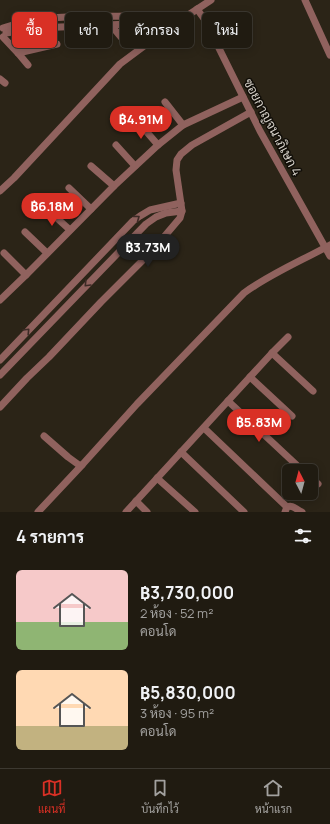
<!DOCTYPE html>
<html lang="th">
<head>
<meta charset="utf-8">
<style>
  :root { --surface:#201b11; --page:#28241a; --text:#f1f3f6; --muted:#a2a19f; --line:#3d3931; --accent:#d93025 }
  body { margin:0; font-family:Manrope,Sarabun,sans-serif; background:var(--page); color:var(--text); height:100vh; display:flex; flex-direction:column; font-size:15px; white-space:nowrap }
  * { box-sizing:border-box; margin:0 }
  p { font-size:13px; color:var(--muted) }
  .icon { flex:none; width:22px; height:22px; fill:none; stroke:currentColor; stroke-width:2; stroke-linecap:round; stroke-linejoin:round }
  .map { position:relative; height:512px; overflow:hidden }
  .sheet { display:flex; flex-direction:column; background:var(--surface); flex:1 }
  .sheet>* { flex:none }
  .hud { position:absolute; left:12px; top:12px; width:306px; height:36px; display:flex; gap:8px }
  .needle { width:26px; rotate:354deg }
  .buttons { position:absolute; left:282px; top:464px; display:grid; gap:8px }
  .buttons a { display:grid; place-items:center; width:36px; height:36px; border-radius:6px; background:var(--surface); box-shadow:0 2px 10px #0003,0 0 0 1px var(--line); font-size:20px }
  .price { position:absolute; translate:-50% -34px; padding:0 9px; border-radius:14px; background:var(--accent); color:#fff; font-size:13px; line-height:26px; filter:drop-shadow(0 1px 2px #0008) }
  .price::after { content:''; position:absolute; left:50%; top:24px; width:12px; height:9px; margin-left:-6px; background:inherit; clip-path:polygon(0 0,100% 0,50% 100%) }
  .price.current { background:#222; color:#fff }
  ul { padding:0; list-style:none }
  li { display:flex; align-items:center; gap:12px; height:100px; padding:0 16px }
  li span { display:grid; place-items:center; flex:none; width:112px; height:80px; border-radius:6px; color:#555 }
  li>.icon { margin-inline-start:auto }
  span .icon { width:48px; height:48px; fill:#fffc; stroke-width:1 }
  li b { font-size:17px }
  h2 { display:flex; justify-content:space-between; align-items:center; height:48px; padding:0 16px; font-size:17px }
  .tag { padding:0 14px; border-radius:6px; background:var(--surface); box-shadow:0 2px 10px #0003,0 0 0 1px var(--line); font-size:14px; line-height:36px }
  .tag.current { background:var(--accent); color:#fff }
  .dock { display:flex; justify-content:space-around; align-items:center; height:56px; border-top:1px solid var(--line); background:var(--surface); font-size:11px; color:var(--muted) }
  .dock a { display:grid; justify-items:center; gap:2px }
  .dock .current { color:var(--accent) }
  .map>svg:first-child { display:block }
</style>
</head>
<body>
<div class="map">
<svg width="330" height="512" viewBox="0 0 330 512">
  <rect width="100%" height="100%" fill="#2b2417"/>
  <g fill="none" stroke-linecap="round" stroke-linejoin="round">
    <g stroke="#90625e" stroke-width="7">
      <path d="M305,0L330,55"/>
      <path d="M197,9L205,20L260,131L330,256"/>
      <path d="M110,24L126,43"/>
      <path d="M3,28C43,14 86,17 128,16C142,17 154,23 167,29"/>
      <path d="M6,33L38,28L129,24L146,27L159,34"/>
      <path d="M3,37L18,53L28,65"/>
      <path d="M18,53L57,44"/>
      <path d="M0,79L5,83"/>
      <path d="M165,102L183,125"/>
      <path d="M139,123L158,145"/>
      <path d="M116,145L135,166"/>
      <path d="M91,166L114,186"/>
      <path d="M69,188L91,209"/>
      <path d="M0,191L14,178L120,64L167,29L211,0"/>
      <path d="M48,210L70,230"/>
      <path d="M25,232L47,253"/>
      <path d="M4,253L26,275"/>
      <path d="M0,300L26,275L114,186L158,145L183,125L243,97"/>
      <path d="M272,353L313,391"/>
      <path d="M0,360L133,221L140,216L150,210L181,203"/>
      <path d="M0,375L146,224L156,217L166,213L182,211"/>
      <path d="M250,377L292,416"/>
      <path d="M228,401L303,471"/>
      <path d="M0,407L27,378L49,357L101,302L152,251L180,218L182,211L176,170L177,160L181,154L192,145L251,112"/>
      <path d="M204,428L287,507"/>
      <path d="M44,436L68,457L79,465H82L137,404L244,293C270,274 301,261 330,245"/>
      <path d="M181,452L244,512"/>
      <path d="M157,478L195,512"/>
      <path d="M311,478L318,484"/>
      <path d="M136,501L147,512"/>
      <path d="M38,512L82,465"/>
      <path d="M126,512L272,353L288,337"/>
      <path d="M285,512L287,507C293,504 296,510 302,512"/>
    </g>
  </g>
  <defs><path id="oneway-chevron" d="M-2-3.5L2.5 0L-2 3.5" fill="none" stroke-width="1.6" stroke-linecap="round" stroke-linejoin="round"/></defs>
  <g stroke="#3d2b26">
    <use href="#oneway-chevron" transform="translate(137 218) rotate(-36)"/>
    <use href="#oneway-chevron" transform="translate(87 284) rotate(134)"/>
    <use href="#oneway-chevron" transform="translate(27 331) rotate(-46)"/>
  </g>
  <g text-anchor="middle" stroke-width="3" stroke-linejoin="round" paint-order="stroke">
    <g font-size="13" fill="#d5d0c8" stroke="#110e08">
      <text transform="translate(273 127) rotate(62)" y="5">ซอยกาญจนาภิเษก 4</text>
    </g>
  </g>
</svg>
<div class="buttons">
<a><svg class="needle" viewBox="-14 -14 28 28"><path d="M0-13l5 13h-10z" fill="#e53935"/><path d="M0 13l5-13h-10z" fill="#a2a19f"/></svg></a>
</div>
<b class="price" style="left:141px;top:140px">฿4.91M</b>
<b class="price" style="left:52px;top:227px">฿6.18M</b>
<b class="price current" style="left:148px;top:268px">฿3.73M</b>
<b class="price" style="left:259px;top:443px">฿5.83M</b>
<div class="hud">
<a class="tag current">ซื้อ</a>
<a class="tag">เช่า</a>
<a class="tag">ตัวกรอง</a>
<a class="tag">ใหม่</a>
</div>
</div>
<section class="sheet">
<h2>4 รายการ<svg class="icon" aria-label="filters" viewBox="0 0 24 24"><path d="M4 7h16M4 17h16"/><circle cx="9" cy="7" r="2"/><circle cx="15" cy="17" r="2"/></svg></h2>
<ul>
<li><span style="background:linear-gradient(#f6c9c9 65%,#8fb573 0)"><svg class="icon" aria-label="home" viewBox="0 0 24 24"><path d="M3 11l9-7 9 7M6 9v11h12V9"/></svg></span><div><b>฿3,730,000</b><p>2 ห้อง · 52 m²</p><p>คอนโด</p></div></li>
<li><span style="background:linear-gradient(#ffd9b3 70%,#c2b280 0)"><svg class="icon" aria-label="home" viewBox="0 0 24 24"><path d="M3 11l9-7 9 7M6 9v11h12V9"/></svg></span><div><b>฿5,830,000</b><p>3 ห้อง · 95 m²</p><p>คอนโด</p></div></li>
</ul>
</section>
<nav class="dock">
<a class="current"><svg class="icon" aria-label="map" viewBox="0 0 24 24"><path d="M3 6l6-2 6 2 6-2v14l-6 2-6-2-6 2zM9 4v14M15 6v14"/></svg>แผนที่</a>
<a><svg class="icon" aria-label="saved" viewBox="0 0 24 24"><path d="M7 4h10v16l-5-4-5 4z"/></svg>บันทึกไว้</a>
<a><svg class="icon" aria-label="home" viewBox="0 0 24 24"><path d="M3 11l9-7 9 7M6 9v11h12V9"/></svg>หน้าแรก</a>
</nav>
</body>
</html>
